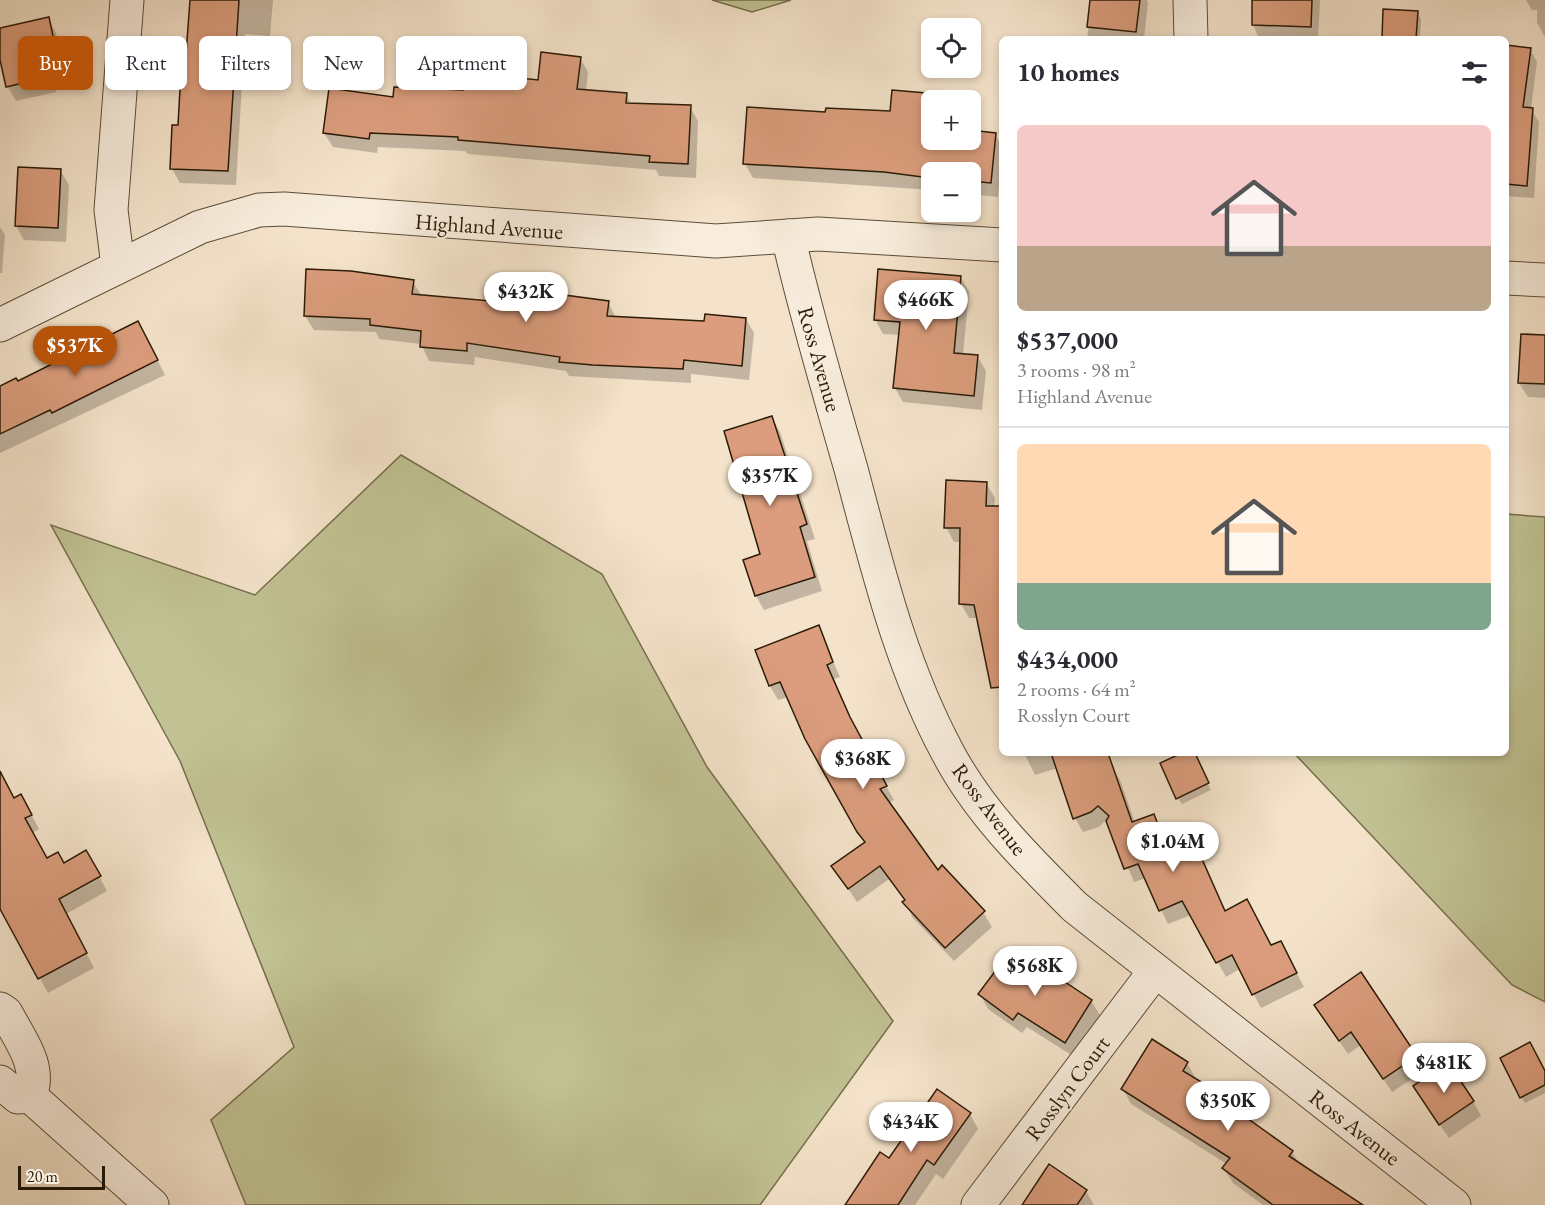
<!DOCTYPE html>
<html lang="en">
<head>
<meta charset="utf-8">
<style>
  :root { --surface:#fff; --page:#f7f7f7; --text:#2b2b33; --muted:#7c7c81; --line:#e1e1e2; --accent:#b45309 }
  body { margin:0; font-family:"EB Garamond",serif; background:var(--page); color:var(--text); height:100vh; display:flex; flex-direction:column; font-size:22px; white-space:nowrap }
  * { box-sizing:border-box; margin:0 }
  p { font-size:20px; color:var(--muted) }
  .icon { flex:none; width:33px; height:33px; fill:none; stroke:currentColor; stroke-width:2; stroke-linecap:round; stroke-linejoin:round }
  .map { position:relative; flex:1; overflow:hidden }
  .drawer { position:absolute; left:999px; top:36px; width:510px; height:720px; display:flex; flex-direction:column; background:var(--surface); border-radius:9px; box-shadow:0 3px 9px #0003 }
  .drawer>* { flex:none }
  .guide { position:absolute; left:18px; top:36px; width:570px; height:54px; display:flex; gap:12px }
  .fabs { position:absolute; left:921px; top:18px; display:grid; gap:12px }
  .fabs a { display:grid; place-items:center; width:60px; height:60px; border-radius:9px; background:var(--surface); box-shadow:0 3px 9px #0003; font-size:30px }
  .scale { position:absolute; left:18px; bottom:15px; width:87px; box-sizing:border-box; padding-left:6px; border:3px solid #2a1b06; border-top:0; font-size:16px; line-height:21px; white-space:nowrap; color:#2a1b06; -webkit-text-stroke:4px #f8eddd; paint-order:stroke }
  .price { position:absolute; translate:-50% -51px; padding:0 14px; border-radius:21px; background:#fff; color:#222; font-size:20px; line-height:39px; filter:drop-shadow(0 2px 3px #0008) }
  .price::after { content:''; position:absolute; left:50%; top:36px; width:18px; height:14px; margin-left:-9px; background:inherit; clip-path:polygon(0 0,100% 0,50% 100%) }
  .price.current { background:var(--accent); color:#fff }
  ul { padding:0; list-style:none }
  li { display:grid; align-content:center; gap:12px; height:318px; padding:0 18px }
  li+li { border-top:2px solid var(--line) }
  li span { display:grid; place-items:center; height:186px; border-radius:9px; color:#555 }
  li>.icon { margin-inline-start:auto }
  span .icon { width:108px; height:108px; fill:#fffc; stroke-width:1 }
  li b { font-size:26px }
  h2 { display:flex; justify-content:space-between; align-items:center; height:72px; padding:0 18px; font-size:26px }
  .chip { padding:0 21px; border-radius:9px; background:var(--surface); box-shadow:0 3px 9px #0003; font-size:21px; line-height:54px }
  .chip.current { background:var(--accent); color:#fff }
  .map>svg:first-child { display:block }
</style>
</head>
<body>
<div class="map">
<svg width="1545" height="1205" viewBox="0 0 1545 1205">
  <rect width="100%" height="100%" fill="#f4e3ca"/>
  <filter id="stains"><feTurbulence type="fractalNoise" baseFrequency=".00333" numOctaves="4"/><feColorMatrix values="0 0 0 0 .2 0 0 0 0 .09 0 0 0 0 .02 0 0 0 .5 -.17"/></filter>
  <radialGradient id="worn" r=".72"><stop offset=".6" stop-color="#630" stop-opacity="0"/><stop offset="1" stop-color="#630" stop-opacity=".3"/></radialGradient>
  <g fill="#c1c293" stroke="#766e4c" stroke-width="1.5">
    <path d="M712,0H791L752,12Z"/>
    <path d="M401,455L602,574L707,767L893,1021L760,1205H246L211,1120L294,1047L180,761L51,525L255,595Z"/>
    <path d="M1506,514L1545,517V1002L1512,985L1294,753H1506Z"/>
  </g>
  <g fill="#0003">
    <path d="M192,0H273L270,36L245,34L236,185L180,183L172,169L188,55Z"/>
    <path d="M1092,0H1147L1148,3L1144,39H1087Z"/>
    <path d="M1254,0H1320L1318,39H1259L1253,24Z"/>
    <path d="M1526,0H1545V37L1537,23V10H1532Z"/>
    <path d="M1417,12L1421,19L1420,39H1383Z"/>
    <path d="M48,19L56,33L64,69L51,72L56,92L16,101L7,86L0,53V29Z"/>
    <path d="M1506,46L1530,49L1537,62L1531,109L1539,122L1534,198L1506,196Z"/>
    <path d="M580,58L588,72L586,91L626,94L631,104L690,107L698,121L696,178L659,176L656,170L468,154L465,151L378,147L377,153L333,147L324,133L395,99L539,81Z"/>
    <path d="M937,96L940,100H932V140H970L995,134L1002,147L998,197L970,194V172H932V190L753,178L745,164L827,114L892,112Z"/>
    <path d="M60,170L69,185L66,242L24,240L16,226Z"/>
    <path d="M0,227L5,235L2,273H0Z"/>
    <path d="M961,278L969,292L963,355L977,356L986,371L982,410L903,402L895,388L900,335L883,334L875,319Z"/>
    <path d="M413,282L422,296L503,303L608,302L616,318L706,323L746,319L754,333L749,380L691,374V383L569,376L566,371L475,357L474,365L429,361L421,344L379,339L376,332L314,330L305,316Z"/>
    <path d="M146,337L165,375L0,453V387Z"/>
    <path d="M1545,337V398L1528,397L1519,383Z"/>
    <path d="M772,418L780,432L815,539L807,541L822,591L764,610L756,596L745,561L762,555Z"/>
    <path d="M986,483L995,498L994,507L1002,508V687L998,688L990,674L978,618H969L961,604V542H954L946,527Z"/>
    <path d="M818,627L840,677L834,679L857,734L894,800L888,803L937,872L983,912L992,927L954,961L912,917L906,901L889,879L857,902L833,866L865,843L806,739L788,697L778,700L770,686L757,650Z"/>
    <path d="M1024,753H1088L1111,765L1120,780L1135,823L1153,816L1174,863L1205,866L1226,912L1288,957L1304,987L1261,1008L1240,969L1226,977L1191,915L1168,924L1146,878L1134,882L1107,819L1099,827L1083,832L1075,818L1058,768L1035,775Z"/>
    <path d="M1186,753H1193L1211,790L1182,804L1178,798Z"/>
    <path d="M0,807L29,810L39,829L32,833L47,860L64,865L86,852L107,891L66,914L94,968L48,993L0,906Z"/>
    <path d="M1361,974L1424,1071L1392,1092L1361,1045L1348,1054L1324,1019Z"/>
    <path d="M1056,985L1091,1001L1100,1015L1073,1056L1027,1027L1022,1033L988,1009L980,994Z"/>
    <path d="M1187,1063L1195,1077L1194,1080L1242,1109L1249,1121L1292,1152L1300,1165L1349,1205H1263L1233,1183L1224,1169L1227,1164L1131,1104L1123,1089Z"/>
    <path d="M1545,1073V1093L1525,1103L1521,1097Z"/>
    <path d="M1423,1101H1473L1481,1116L1449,1138Z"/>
    <path d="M970,1114L978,1129L943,1179L936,1174L915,1205H847L889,1160Z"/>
    <path d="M1049,1166L1086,1191L1094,1205H1023Z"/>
  </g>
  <g fill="#db9d7d" stroke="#2a1b06" stroke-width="1.5">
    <path d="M190,0H239L228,171L170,169L172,125H178L182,53L186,54Z"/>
    <path d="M1090,0H1140L1136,32L1087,27Z"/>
    <path d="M1252,0H1312L1311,27L1252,25Z"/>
    <path d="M1383,9L1418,11L1416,39H1382Z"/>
    <path d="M49,17L57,55L44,58L48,77L6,87L0,60V28Z"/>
    <path d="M1506,45L1531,48L1523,107L1533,108L1527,186L1506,184Z"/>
    <path d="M541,52L581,57L577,89L627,93L626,103L691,105L688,164L649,162L650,156L458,140V137L370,133L369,139L323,133L329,88L393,97L394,87L463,90L465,72L538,80Z"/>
    <path d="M892,90L938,94V100H932V140H970V130L996,133L991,183L970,181V172H932L930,178L884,172L743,164L747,107L825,112L826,108L890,111Z"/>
    <path d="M18,167L61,169L58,228L15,226Z"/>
    <path d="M306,269L351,271L414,280L412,294L502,302L504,287L609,301L607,316L704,321L705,314L746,318L742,366L684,360L683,369L593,365L559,362L560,357L467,343V351L420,347L421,331L370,325V319L304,316Z"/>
    <path d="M878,269L961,276L954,353L978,355L974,396L893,388L900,322L874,320Z"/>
    <path d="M138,321L158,360L52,413L50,410L0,434V386L16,378L18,381Z"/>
    <path d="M1521,334L1545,335V384L1518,383Z"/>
    <path d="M772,416L807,524L800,527L815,577L755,596L743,560L760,554L724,431Z"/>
    <path d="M946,480L987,482L986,506H1002V687L991,688L974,605L959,604L960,528H944Z"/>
    <path d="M819,625L833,662L827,665L850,717L887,786L880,789L938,870L942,865L985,911L945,948L902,902L905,900L880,866L848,889L831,866L865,842L857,832L805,739L780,682L769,686L755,650Z"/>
    <path d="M1051,753H1108L1132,822L1154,814L1172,862L1198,850L1225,911L1247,899L1271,945L1281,941L1297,973L1252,995L1232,955L1216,963L1182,901L1159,911L1138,864L1124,869L1106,821L1109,816L1098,806L1091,812L1073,819Z"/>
    <path d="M1182,753H1195L1209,783L1176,799L1160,763Z"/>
    <path d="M0,771L14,798L21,794L32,815L25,818L47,858L58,852L64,863L86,850L101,876L59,899L87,953L38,979L0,909Z"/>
    <path d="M1011,950L1056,983L1059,978L1092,1000L1065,1043L1018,1013L1013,1020L978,994Z"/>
    <path d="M1361,972L1417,1056L1383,1079L1351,1032L1339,1041L1314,1005Z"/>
    <path d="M1152,1039L1188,1062L1183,1071L1243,1107L1240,1113L1293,1151L1289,1156L1363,1205H1273L1222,1168L1230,1158L1121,1089Z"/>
    <path d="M1530,1042L1545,1071V1085L1520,1098L1500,1058Z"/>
    <path d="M1448,1062L1474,1101L1439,1125L1413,1086Z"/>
    <path d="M937,1089L971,1113L934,1165L927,1160L898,1205H845L880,1152L889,1158Z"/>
    <path d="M1049,1164L1087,1190L1077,1205H1022Z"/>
  </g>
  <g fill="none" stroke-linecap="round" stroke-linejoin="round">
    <g stroke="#5c4d37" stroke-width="35">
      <g id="minor">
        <path d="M1190,0L1191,39"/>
        <path d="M788,236C806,315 829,392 851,469C877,566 900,664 948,753C979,812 1028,860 1075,907L1454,1205"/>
        <path d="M118,266L111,210L127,0"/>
        <path d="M1506,278L1545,280"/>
        <path d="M0,325L200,227L259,210L284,209L716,241L818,234L1002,245"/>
        <path d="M0,1009L6,1013C20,1040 42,1066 30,1096L18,1097L0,1082"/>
        <path d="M30,1096L152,1205"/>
        <path d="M978,1205L1155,971"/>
      </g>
    </g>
    <use href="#minor" stroke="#f8eddd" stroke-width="33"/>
  </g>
  <g text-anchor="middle" stroke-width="4.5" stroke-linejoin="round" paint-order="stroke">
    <g font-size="22" fill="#2a1b06" stroke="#f8eddd">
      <text transform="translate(489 226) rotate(4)" y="8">Highland Avenue</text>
      <text transform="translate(820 359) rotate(74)" y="8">Ross Avenue</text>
      <text transform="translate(990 809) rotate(53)" y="8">Ross Avenue</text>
      <text transform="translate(1067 1088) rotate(-53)" y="8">Rosslyn Court</text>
      <text transform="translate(1355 1127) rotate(38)" y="8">Ross Avenue</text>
    </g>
  </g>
  <rect width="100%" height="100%" filter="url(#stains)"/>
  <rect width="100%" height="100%" fill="url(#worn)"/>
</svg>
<div class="fabs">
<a><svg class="icon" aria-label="locate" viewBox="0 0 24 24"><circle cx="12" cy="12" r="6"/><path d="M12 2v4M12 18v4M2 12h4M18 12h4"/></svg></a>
<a>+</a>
<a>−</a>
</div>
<div class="scale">20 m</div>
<b class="price" style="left:526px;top:323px">$432K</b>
<b class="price" style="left:926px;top:331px">$466K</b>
<b class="price current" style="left:75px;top:377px">$537K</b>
<b class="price" style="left:770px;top:507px">$357K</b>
<b class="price" style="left:863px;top:790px">$368K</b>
<b class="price" style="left:1173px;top:873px">$1.04M</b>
<b class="price" style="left:1035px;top:997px">$568K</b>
<b class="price" style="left:1444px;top:1094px">$481K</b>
<b class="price" style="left:1228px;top:1132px">$350K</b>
<b class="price" style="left:911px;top:1153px">$434K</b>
<div class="guide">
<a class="chip current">Buy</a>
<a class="chip">Rent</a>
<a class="chip">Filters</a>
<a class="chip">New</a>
<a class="chip">Apartment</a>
</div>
<section class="drawer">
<h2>10 homes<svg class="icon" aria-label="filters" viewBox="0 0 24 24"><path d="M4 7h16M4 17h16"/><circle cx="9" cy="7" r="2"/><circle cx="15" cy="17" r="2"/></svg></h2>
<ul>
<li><span style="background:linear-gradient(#f6c9c9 65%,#b9a48a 0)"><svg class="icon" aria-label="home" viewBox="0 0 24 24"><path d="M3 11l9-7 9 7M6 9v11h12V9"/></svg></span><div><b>$537,000</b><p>3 rooms · 98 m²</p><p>Highland Avenue</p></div></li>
<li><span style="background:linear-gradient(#ffd9b3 75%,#7fa58c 0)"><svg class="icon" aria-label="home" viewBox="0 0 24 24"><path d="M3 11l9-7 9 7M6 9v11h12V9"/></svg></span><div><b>$434,000</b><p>2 rooms · 64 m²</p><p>Rosslyn Court</p></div></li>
</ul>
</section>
</div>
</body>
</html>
